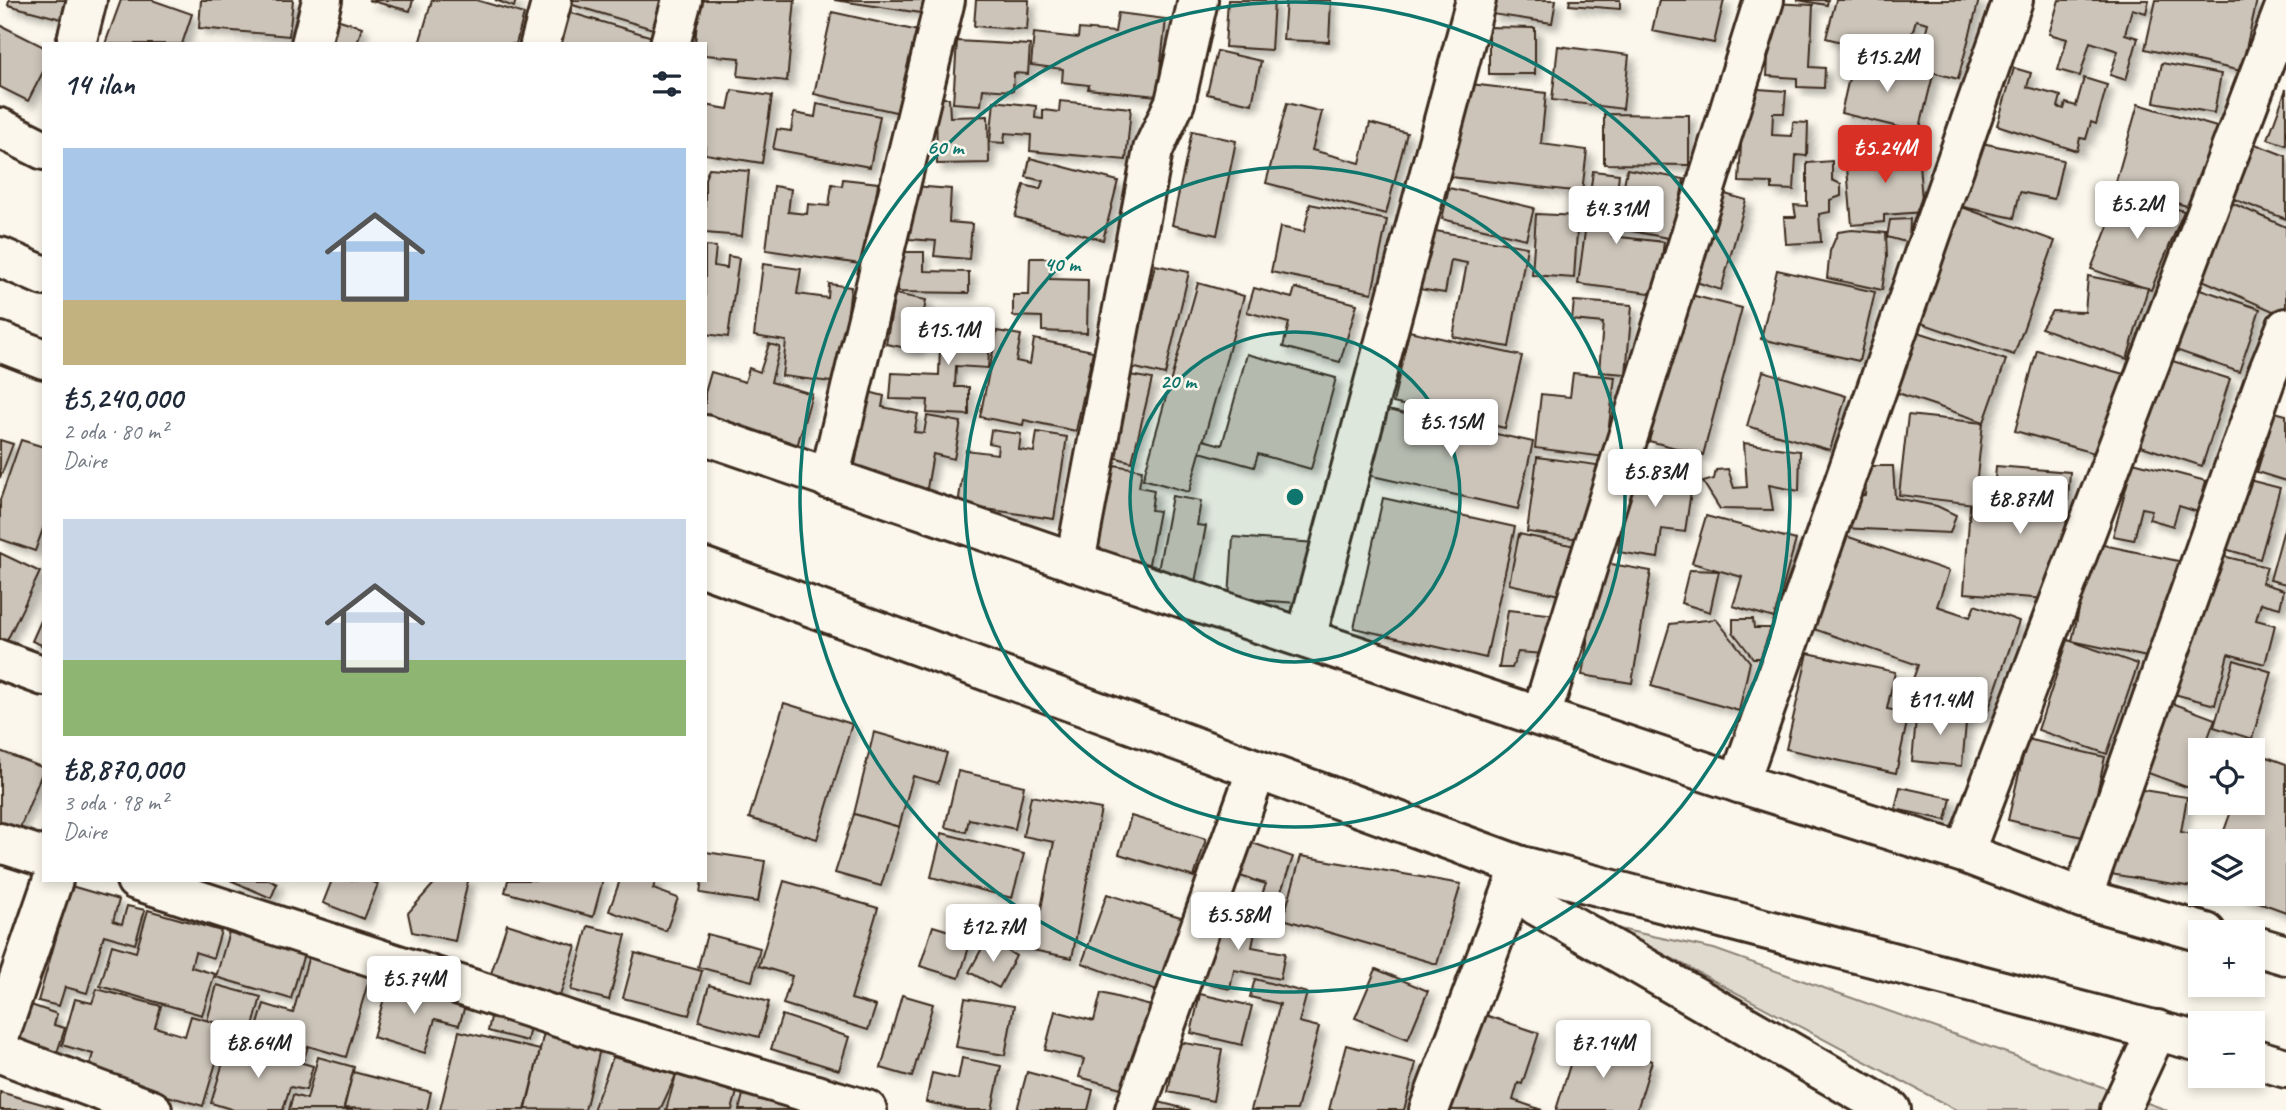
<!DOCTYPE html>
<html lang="tr">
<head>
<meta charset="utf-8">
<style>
  :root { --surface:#fff; --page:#f6f6f7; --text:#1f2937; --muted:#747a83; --accent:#d93025 }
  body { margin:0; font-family:Caveat,sans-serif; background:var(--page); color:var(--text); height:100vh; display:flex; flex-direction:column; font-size:26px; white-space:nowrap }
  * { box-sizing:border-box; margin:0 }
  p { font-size:23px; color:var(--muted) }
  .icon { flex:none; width:38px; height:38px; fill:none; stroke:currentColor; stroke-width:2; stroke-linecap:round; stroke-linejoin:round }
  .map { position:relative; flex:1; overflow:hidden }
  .sheet { position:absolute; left:42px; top:42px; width:665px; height:840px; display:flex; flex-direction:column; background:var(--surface); border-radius:0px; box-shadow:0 4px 10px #0003 }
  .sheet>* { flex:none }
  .tools { position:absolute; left:2188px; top:738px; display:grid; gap:14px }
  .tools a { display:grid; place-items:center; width:77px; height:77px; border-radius:0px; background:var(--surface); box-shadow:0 4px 10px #0003; font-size:35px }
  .price { position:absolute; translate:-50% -60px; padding:0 16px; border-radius:7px; background:#fff; color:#222; font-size:23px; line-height:46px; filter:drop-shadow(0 2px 4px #0008) }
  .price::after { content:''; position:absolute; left:50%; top:42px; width:21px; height:16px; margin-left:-10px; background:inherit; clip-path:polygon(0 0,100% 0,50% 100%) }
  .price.selected { background:var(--accent); color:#fff }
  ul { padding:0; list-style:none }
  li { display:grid; align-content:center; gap:14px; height:371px; padding:0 21px }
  li span { display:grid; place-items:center; height:217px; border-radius:0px; color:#555 }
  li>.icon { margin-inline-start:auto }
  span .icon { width:126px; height:126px; fill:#fffc; stroke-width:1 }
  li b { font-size:30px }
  h2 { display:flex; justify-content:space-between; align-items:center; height:84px; padding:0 21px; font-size:30px }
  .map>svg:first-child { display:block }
</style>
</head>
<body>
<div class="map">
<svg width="2286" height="1110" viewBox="0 0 2286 1110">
  <defs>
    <filter id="shadow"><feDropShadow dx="6" dy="6" stdDeviation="3.5" flood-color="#0004"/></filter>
  </defs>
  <rect width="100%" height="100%" fill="#fbf7ec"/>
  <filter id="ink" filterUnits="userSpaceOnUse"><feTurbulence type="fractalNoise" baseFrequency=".0143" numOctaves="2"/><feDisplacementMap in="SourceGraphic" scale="14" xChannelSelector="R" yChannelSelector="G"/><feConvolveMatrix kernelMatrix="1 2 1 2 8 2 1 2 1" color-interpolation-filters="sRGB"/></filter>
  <g filter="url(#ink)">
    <path fill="#dfd9ce" stroke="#8d8276" stroke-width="2" d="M1615,928L1714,949L2167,1110H1956Z"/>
    <g fill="#ccc4b9" stroke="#3b2a1e" stroke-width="2" filter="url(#shadow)">
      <path d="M9,0H71L65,20L8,5Z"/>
      <path d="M121,0H152L192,14L182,44H105Z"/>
      <path d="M201,0H293L289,36L199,28Z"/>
      <path d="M368,0H413L410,11Z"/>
      <path d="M432,0H476L524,14L516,44H419Z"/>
      <path d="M495,0H516L514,7Z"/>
      <path d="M567,0H662L653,29L566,3Z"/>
      <path d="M699,0H795L787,81L738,76L740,58L705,55V44H695Z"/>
      <path d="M834,0H930L928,14Z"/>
      <path d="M976,0H1029L1027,30L974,26Z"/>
      <path d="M1228,0H1274L1271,50L1225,47Z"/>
      <path d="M1286,0H1331L1329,42L1283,40Z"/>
      <path d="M1494,0H1556L1552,23L1492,14Z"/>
      <path d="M1570,0H1620V9L1569,5Z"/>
      <path d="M1659,0H1724L1714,43L1652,31Z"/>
      <path d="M1797,0H1828L1827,5Z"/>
      <path d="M1836,0H1979L1958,79L1916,68L1928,23L1916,20L1909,44L1896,41L1892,55L1826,38Z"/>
      <path d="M2059,0H2149L2146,13L2132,9L2125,34L2138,38L2126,80L2110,75L2118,51L2090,42L2080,76L2058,70L2067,39L2049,34Z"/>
      <path d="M2156,0H2257L2241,71L2145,49Z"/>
      <path d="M1771,3L1813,5L1810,67L1825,68L1824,88L1797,87V78L1767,76Z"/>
      <path d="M565,11L656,38L655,44H556Z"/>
      <path d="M832,12L932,34L914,116L814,94Z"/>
      <path d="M1118,13L1166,19L1157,96L1088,89L1089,85L1062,82L1063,69L1031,65L1034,33L1078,38L1079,29L1115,32Z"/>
      <path d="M330,17L362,27L357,44H322Z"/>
      <path d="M0,25L44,47V70L28,101L0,87Z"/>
      <path d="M1489,27L1535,28V74H1489Z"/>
      <path d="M957,41L1030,45L1028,74L1014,73L1013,91L983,89L981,105L953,103Z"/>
      <path d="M1558,46L1629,55L1623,109L1552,100Z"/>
      <path d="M1217,51L1261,61L1252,104L1207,94Z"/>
      <path d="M1854,56L1933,75L1919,132L1841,113Z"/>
      <path d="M2162,63L2221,74L2214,113L2154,102Z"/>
      <path d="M2014,68L2031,73L2027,87L2061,96L2058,107L2064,109L2066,103L2076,106L2084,78L2107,85L2096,124L2091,122L2086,139L2080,138L2077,151L1997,125Z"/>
      <path d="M1462,83L1546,93L1541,144L1587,150L1582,192L1451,177Z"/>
      <path d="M1744,88L1786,91L1784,113H1773L1772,135L1792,136L1793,122L1808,123L1807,156L1796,155L1794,190L1772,189V183L1739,182Z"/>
      <path d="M2286,89V145L2268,139Z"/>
      <path d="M732,90L772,96L762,163L705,154V105L728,109Z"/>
      <path d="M936,98H949L950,117L988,116L989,163L937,164Z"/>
      <path d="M994,101L1036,106L1035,118L1043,119V110L1059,112L1060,101L1131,108L1126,160L1030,151L1031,135L1005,133L1004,143L990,142Z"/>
      <path d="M1287,103L1322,112L1312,150L1360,163L1370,123L1407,133L1386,214L1266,183Z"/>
      <path d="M817,104L880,116L870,167L773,149L777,129L791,131L794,113L815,117Z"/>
      <path d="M2138,104L2220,128L2197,209L2115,185Z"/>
      <path d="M1604,114L1689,115V165L1604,164Z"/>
      <path d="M1192,131L1236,141L1217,235L1172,225Z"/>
      <path d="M1917,140L1923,212L1884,215V222L1852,225L1846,157L1860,156V160L1895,157L1893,142Z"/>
      <path d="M1977,142L2063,160L2054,199L2020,192L2014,218L1959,206Z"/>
      <path d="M2250,142L2286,156V219L2228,197Z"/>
      <path d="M1030,158L1118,181L1103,240L1015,217L1024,185L1040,189L1043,181L1026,177Z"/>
      <path d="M1832,161V180L1841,184V196L1830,200V212L1819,214L1821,242L1786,244L1784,217H1796L1794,205L1807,206V163Z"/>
      <path d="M709,168L749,171L742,236L705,233V179Z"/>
      <path d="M1627,169L1684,179L1673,239L1616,228Z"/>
      <path d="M1593,171L1619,174L1612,236L1664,242L1657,294L1578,284Z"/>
      <path d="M843,179L878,183L867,265L766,250L774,186L791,189L788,212L807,214L808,204L829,206L832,184L842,186Z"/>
      <path d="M914,186L951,189L949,222L972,224L969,259L934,256L936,241L909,239Z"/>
      <path d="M1449,188L1534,208L1526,239L1442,219Z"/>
      <path d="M1718,192L1746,200L1721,290L1693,281Z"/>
      <path d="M2121,193L2184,211L2151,290L2091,269Z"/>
      <path d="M2225,200L2286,227V306L2282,315L2191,275Z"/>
      <path d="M1310,204L1387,220L1372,293L1271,272L1280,227L1304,232Z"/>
      <path d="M1959,206L2055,241L2014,355L1918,322Z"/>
      <path d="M1536,214L1578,216L1574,278L1532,275Z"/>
      <path d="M1910,219L1909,243L1887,237L1890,220Z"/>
      <path d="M1430,230L1527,247L1509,347L1453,337L1467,263L1451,260L1445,293L1419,289Z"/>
      <path d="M1852,230L1886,233L1887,257L1882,290L1827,278L1830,251L1838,232Z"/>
      <path d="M705,246L716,247L714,266L727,268L728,256L739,258L728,337L705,334Z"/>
      <path d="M899,252H924V271L969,272V293L898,292Z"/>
      <path d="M1030,258H1051L1050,279L1088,280L1087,333L1042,331V317L1013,316V295H1029Z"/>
      <path d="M763,264L801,269L797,294L828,298L829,284L851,287L839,383L782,376L786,341L754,336Z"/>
      <path d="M1155,265L1189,272L1165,375L1131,367Z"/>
      <path d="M1777,270L1875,292L1859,361L1761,339Z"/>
      <path d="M2088,276L2148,288L2127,359L2041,328L2052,311L2085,312Z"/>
      <path d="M1198,283L1244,296L1189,492L1143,479Z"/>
      <path d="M2188,285L2260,309L2239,372L2167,347Z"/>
      <path d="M1254,288L1292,298L1295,288L1357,304L1340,362L1283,347L1289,323L1247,312Z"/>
      <path d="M895,294L926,300L917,350L886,344Z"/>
      <path d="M1687,294L1742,308L1703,455L1649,441Z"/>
      <path d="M1574,301L1632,305L1626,374L1599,372L1603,323L1572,320Z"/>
      <path d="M941,317L991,319L988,368L956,366L955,387H969V415L927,413L928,400L890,399L892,373L939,375Z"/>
      <path d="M997,331L1021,335L1016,361L1030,364L1034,339L1093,351L1076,431L1024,420L1023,425L980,417Z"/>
      <path d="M1409,331L1522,356L1505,428L1393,403Z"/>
      <path d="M1915,331L2006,360L1984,422L1895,392Z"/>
      <path d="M769,344L780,347L771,382L812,394L796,450L705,424V393L711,372L745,382L749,368L760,372Z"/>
      <path d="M2037,350L2131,376L2109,457L2015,431Z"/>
      <path d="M1247,354L1336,378L1311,469L1258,454L1254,467L1200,452L1203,440L1222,445Z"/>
      <path d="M2163,358L2230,379L2202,466L2135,444Z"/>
      <path d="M1763,371L1846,396L1830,450L1747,426Z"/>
      <path d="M1573,373L1615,377L1605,457L1535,448L1541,394L1570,397Z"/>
      <path d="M1130,375L1152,379L1132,462L1110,456Z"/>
      <path d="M869,392L884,396L882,407L918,414L914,432L924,433L927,416L961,422L954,459L933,454L926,494L852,480Z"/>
      <path d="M1383,409L1533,442L1518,509L1368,475Z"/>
      <path d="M2275,412L2286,415V481L2257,472Z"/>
      <path d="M1908,415L1983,423L1974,504L1899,495Z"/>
      <path d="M991,430L1021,434L1019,450L1034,452L1037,432L1067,437L1054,519L958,505L966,450L997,454L998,445L989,443Z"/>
      <path d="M0,440L13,444L0,478Z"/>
      <path d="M21,440L44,447V526L35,551L0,539V500Z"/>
      <path d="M1744,443L1800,451L1799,491L1769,485L1773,510L1720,509L1703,482L1714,479L1716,470L1728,469L1734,488L1747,487Z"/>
      <path d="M1537,457L1597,465L1587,540L1527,532Z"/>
      <path d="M2133,462L2206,481L2198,512L2179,506L2173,526L2149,519L2152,510L2142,508L2134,540L2113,536Z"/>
      <path d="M1109,464L1142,470L1139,487L1154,490L1151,510L1159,511L1148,569L1092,559Z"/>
      <path d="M1647,464L1694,471L1685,532L1662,529L1658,558L1618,552L1627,483L1644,485Z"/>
      <path d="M1868,466H1893L1895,498L1937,506L1956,515L1950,533L1841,528L1849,498L1865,495Z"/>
      <path d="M1996,466L2070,472L2061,600L1964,593L1970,505L1993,506Z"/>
      <path d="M2245,479L2280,488L2260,559L2225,549Z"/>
      <path d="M1172,496L1201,501L1197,525L1206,526L1195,582L1157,576Z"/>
      <path d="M1383,498L1515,527L1486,658L1354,628Z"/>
      <path d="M1706,516L1796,540L1774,618L1733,606L1742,577L1692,563Z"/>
      <path d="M2286,522V584L2270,580Z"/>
      <path d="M1519,534L1580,547L1569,597L1509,584Z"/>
      <path d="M1840,534L1949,571L1937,606L1970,617L1975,605L2019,621L1986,717L1909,690L1918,665L1808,627Z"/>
      <path d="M1233,537L1316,543L1311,604L1229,598Z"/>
      <path d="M2094,543L2183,562L2161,660L2072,641Z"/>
      <path d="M0,553L40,572L1,653H0Z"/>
      <path d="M2211,553L2267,567L2262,583L2284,590L2280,608L2261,603L2256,620L2275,625L2265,664L2228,654L2215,705L2174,694Z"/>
      <path d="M1600,562L1651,571L1632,683L1582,675Z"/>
      <path d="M1689,570L1719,571L1710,612L1681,603Z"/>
      <path d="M1508,610L1559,615L1544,654L1518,652L1512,668H1499Z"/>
      <path d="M44,614V646L32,641Z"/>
      <path d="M1716,619L1750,662L1739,711L1651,686L1670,624Z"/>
      <path d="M1733,619H1753L1754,628H1776L1775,658H1753L1733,632Z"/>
      <path d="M2068,640L2138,664L2107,754L2038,730Z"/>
      <path d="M1808,653L1895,672L1887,709L1909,713L1896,773L1786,749Z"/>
      <path d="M2234,660L2272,672L2252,739L2214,727Z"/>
      <path d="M2159,698L2215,719L2203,751H2200V760L2189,788L2132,767Z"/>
      <path d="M784,703L852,724L817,839L749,818Z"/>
      <path d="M1917,709L1967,713L1962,766L1912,761Z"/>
      <path d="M874,732L947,753L938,783L913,776L899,827L854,814Z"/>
      <path d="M2027,739L2105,757L2087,838L2008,820Z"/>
      <path d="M0,751L44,768L16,838L0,832Z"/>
      <path d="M2253,752L2286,764V912L2237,894H2252V842H2220L2234,803H2252Z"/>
      <path d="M958,771L1024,786L1015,829L969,819L966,832L945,827Z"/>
      <path d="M1900,787L1951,798L1946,820L1895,809Z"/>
      <path d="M2124,787L2187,797L2181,832L2201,836L2193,887L2110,874Z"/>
      <path d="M1031,796L1101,809L1072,958L1003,944L1008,919L1038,926L1046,882L1054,842L1023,836Z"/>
      <path d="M854,814L899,827L881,886L835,873Z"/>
      <path d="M1131,816L1206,839L1194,877L1119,854Z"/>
      <path d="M942,833L1024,854L1012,898L931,877Z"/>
      <path d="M1241,839L1293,857L1277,903L1261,897L1266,884L1230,873Z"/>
      <path d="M706,852L765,861L758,902L700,893L702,880H705Z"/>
      <path d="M1301,856L1461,884L1437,964L1283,919Z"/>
      <path d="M230,880H269L277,884L271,898Z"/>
      <path d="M332,880H368L378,884L364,919L323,903Z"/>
      <path d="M437,880H468L455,941L412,932L408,913Z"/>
      <path d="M508,880H603L593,917L505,892Z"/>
      <path d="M620,880H656L653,889L678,898L666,931L609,911Z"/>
      <path d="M784,881L878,908L851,999L876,1006L868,1030L783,1004L792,976L759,966Z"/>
      <path d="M71,886L119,900L113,921L122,924L127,906L145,910L135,944L104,935L87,993L65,987L59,1006L38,1001Z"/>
      <path d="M1107,894L1190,920L1162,993L1082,963Z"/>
      <path d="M148,910L221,931L213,958L195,952L191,967L215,974L202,1015L100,986L112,945L136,952Z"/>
      <path d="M1217,911L1258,918L1252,947L1285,953L1280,979L1234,970L1230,989L1203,983Z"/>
      <path d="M507,924L576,946L557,1005L488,983Z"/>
      <path d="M588,926L626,935L609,1000L571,990Z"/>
      <path d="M933,926L972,938L959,978L920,966Z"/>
      <path d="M230,928L305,950L291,999L216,977Z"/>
      <path d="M707,934L760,948L752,981L698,967Z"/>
      <path d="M987,939L1016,956L999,988L969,972Z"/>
      <path d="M311,948L373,966L346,1057L308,1046L304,1059L252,1045L264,1004L293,1013Z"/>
      <path d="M635,953L702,971L689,1015L623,998Z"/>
      <path d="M1376,969L1428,991L1408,1039L1355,1018Z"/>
      <path d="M1255,979L1307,993L1299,1022L1319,1027L1297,1110H1251L1280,1004L1250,997Z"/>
      <path d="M389,981L466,1003L459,1025L435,1019L425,1053L373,1037Z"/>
      <path d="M217,985L261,997L251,1034L207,1021Z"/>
      <path d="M709,985L769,1002L759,1037L699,1021Z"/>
      <path d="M97,989L161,1006L155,1027L185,1036L191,1016L227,1026L203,1106L87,1073L93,1054L62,1045L75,999L92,1003Z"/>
      <path d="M1101,993L1151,1006L1129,1090L1079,1077L1084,1059L1045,1050L1055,1011L1094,1021Z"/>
      <path d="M1200,994L1252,1006L1242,1045L1191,1033Z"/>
      <path d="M902,995L933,1004L912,1077L881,1068Z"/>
      <path d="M965,998L1014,1006L1005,1055L956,1047Z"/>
      <path d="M28,1004L57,1014L54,1025L65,1028L55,1059L15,1047Z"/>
      <path d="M493,1008L532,1017L527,1041L488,1031Z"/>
      <path d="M1482,1014L1539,1033L1522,1084L1518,1083L1513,1100L1542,1110H1449Z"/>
      <path d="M782,1015L849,1037L839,1070L771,1049Z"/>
      <path d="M545,1028L602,1041L585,1110L526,1109Z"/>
      <path d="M459,1031L540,1050L525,1110H440Z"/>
      <path d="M1578,1039L1652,1061L1637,1110H1556Z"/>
      <path d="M229,1042L313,1066L306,1090L290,1087L283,1110H234L211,1103Z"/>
      <path d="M1178,1042L1222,1049L1213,1101L1168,1092Z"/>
      <path d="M1346,1045L1416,1063L1404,1110H1329Z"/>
      <path d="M318,1057L354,1067L344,1108L353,1110H289L293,1095L307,1099Z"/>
      <path d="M613,1057L676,1075L660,1110H593Z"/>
      <path d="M962,1058L1001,1066L992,1110H965L926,1102L932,1073L958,1079Z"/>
      <path d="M353,1072L431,1092L427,1110L344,1108Z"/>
      <path d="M1027,1072L1093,1090L1088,1110H1017Z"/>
      <path d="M676,1075L737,1092L732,1110H666Z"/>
      <path d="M744,1091L809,1110H739Z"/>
      <path d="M0,1092L63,1110H0Z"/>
      <path d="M1151,1100L1190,1110H1148Z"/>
    </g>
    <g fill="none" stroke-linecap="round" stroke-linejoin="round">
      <g stroke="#3b2a1e" stroke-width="44">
        <g id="street">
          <path d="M76,44L87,0"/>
          <path d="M311,44L322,0"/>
          <path d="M540,44L552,0"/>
          <path d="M670,44L682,0"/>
          <path d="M0,342L44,359"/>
          <path d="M829,479L945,0"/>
          <path d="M1075,562L1153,150L1175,102L1198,0"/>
          <path d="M1306,638L1476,0"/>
          <path d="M0,660L44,676"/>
          <path d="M1541,716L1764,0"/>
          <path d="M1739,783L2013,0"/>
          <path d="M0,843L44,857"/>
          <path d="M1964,853L2286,4"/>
          <path d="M1529,868L1536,905L1891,1110"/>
          <path d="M136,880L595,1029L867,1110"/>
          <path d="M2082,898L2267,375L2286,328"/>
          <path d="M0,1034L53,880"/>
          <path d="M0,1053L152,1110"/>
          <path d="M1135,1110L1256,772"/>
          <path d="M1429,1110L1521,866"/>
          <path d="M2120,1110L2157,1030"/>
        </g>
      </g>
      <g stroke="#3b2a1e" stroke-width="44">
        <g id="secondary">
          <path d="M0,128L44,150"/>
          <path d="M0,257L44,276"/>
          <path d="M705,435L1075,562L1739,783L1964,853L2082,898L2206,933"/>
          <path d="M705,568L1521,866L2200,1042"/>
          <path d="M2252,945L2286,955"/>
          <path d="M2252,1058L2286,1068"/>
        </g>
      </g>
      <use href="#street" stroke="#fbf7ec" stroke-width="38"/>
      <use href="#secondary" stroke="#fbf7ec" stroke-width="38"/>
    </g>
  </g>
  <circle cx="1295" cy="497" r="165" fill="#0f766e" fill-opacity=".12"/>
  <g fill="none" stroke="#0f766e" stroke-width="3.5">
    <circle cx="1295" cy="497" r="165"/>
    <circle cx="1295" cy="497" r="330"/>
    <circle cx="1295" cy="497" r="495"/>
  </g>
  <circle cx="1295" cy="497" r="10" fill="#0f766e" stroke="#fbf7ec" stroke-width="3.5"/>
  <g font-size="21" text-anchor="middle" font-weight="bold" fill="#0f766e" stroke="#fbf7ec" stroke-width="5" stroke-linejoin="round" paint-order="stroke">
    <text x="945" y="154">60 m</text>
    <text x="1062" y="271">40 m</text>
    <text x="1178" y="388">20 m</text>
  </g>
</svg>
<div class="tools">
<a><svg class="icon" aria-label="locate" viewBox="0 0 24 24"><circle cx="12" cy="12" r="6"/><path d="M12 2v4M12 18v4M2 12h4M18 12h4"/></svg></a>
<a><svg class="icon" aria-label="layers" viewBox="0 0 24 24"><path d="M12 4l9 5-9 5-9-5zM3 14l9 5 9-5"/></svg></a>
<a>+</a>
<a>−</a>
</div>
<b class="price" style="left:1887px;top:94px">₺15.2M</b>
<b class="price selected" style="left:1885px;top:185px">₺5.24M</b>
<b class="price" style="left:2137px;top:241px">₺5.2M</b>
<b class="price" style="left:1616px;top:246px">₺4.31M</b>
<b class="price" style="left:948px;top:367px">₺15.1M</b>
<b class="price" style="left:1451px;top:459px">₺5.15M</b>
<b class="price" style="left:1655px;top:509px">₺5.83M</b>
<b class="price" style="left:2020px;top:536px">₺8.87M</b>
<b class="price" style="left:1940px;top:737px">₺11.4M</b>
<b class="price" style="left:1238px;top:952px">₺5.58M</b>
<b class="price" style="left:993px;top:964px">₺12.7M</b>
<b class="price" style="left:414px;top:1016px">₺5.74M</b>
<b class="price" style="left:258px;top:1080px">₺8.64M</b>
<b class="price" style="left:1603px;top:1080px">₺7.14M</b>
<section class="sheet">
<h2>14 ilan<svg class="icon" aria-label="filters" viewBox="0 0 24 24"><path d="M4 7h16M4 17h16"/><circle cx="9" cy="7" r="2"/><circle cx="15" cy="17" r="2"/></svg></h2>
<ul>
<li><span style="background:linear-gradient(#a9c7e8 70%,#c2b280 0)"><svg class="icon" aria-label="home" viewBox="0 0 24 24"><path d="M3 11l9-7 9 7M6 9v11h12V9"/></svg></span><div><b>₺5,240,000</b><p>2 oda · 80 m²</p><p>Daire</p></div></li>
<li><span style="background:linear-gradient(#c9d6e8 65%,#8fb573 0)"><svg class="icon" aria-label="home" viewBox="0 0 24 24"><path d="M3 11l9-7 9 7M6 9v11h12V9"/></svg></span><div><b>₺8,870,000</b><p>3 oda · 98 m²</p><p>Daire</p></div></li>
</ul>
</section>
</div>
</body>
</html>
